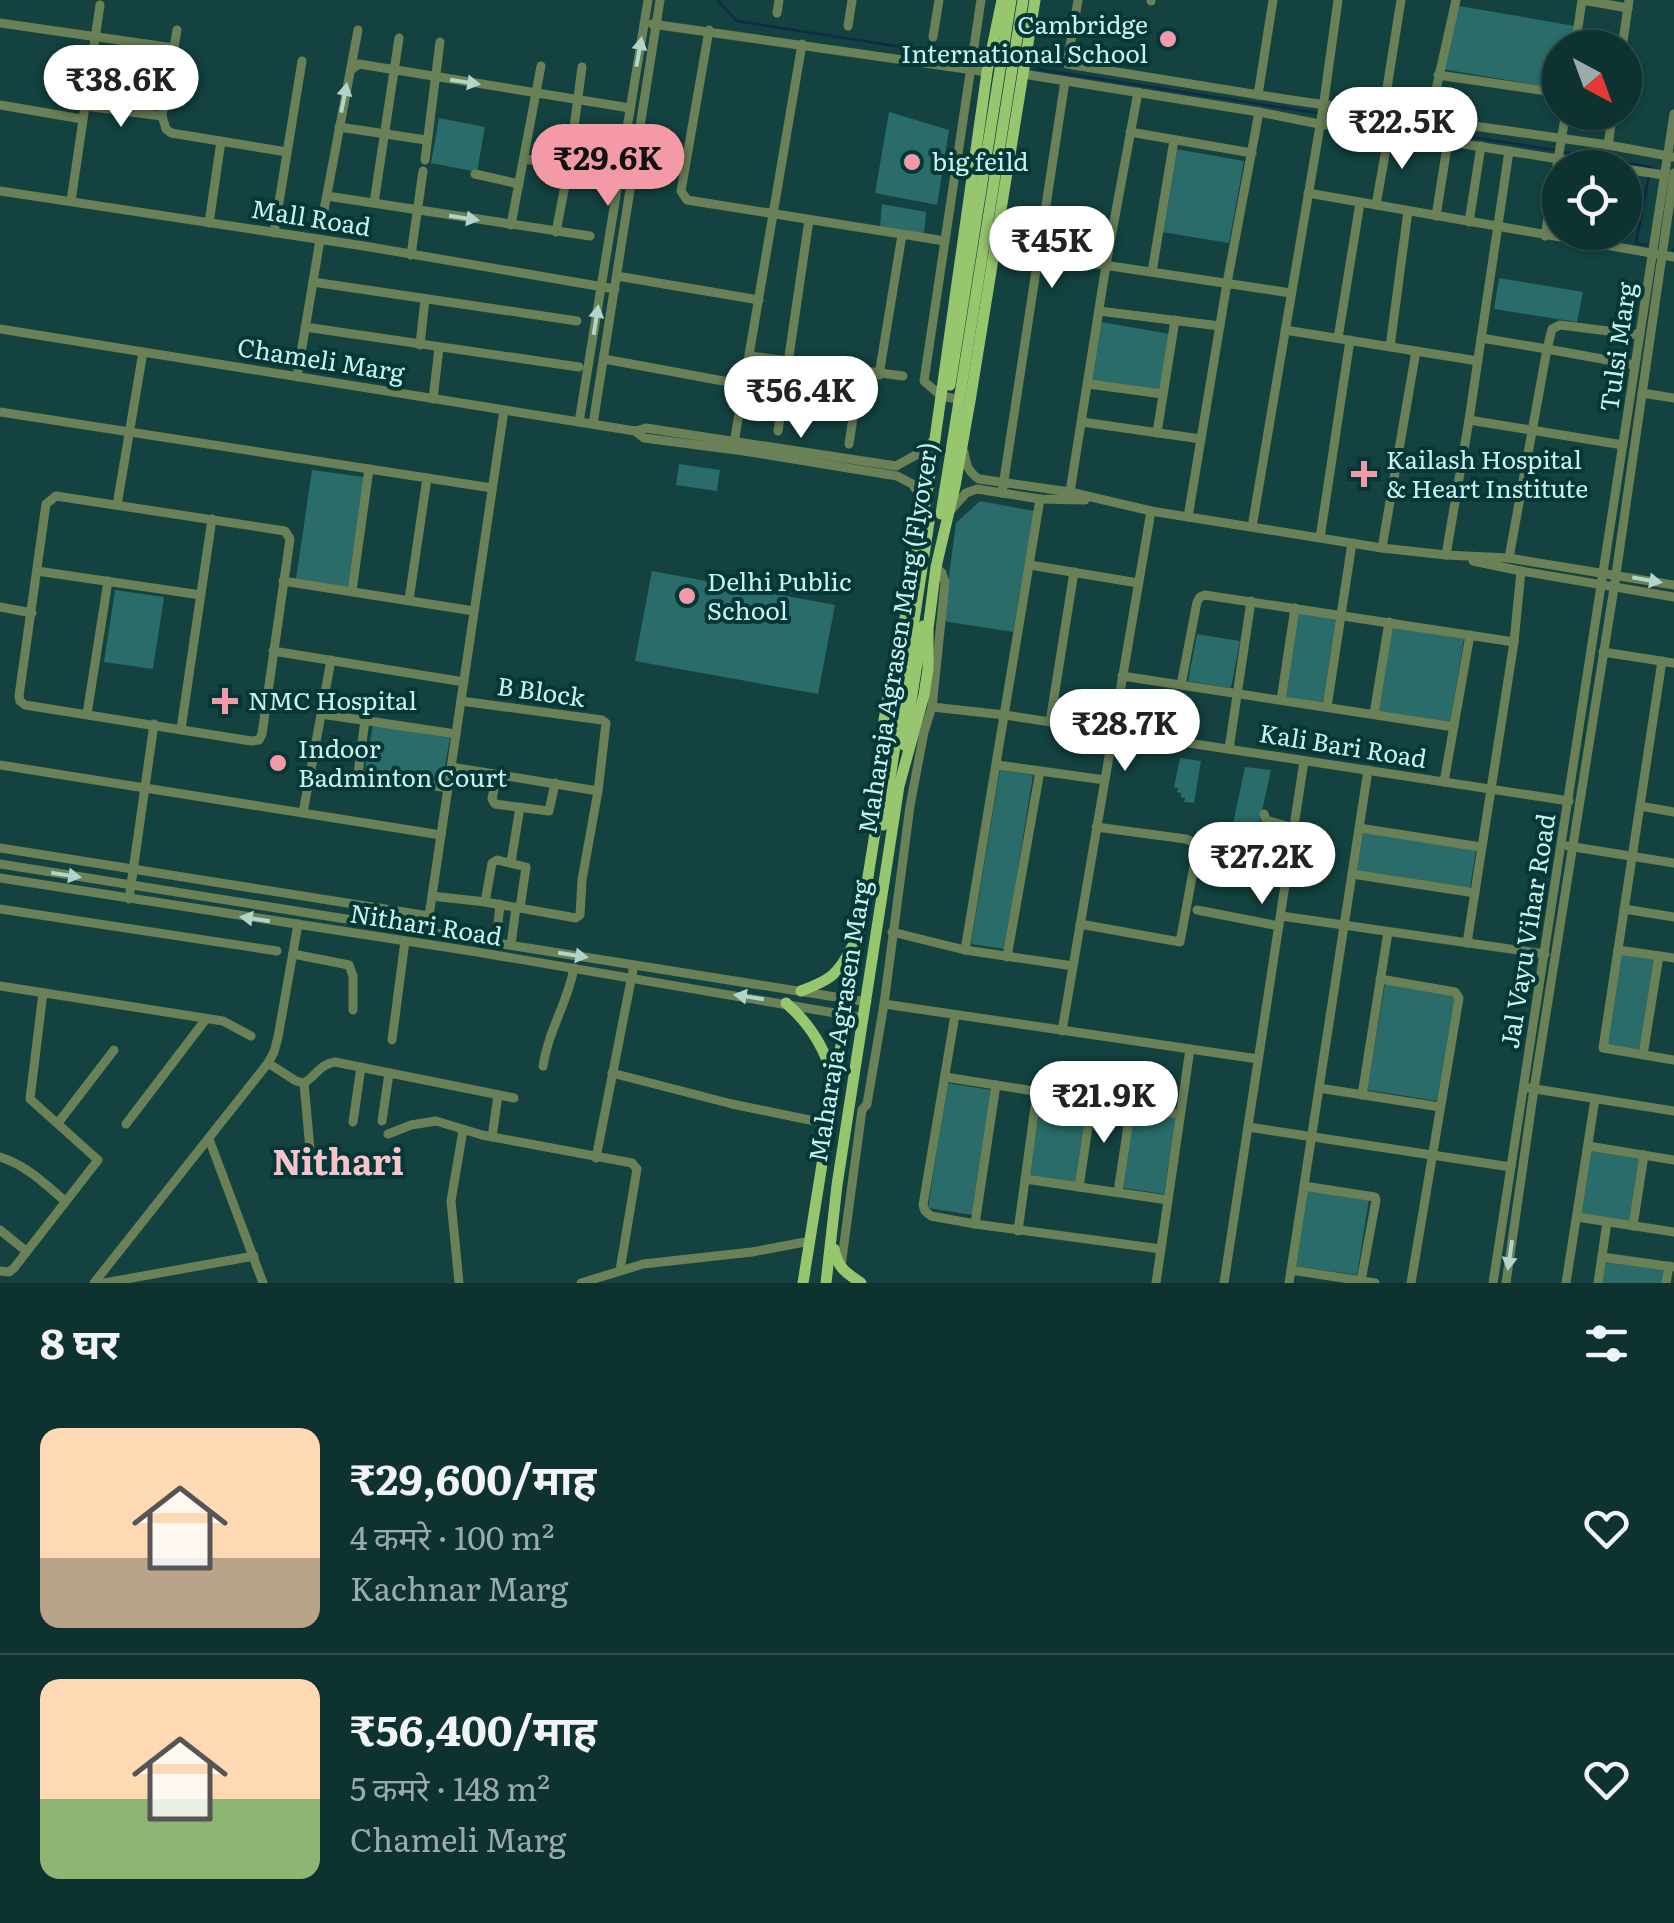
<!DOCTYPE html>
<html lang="hi">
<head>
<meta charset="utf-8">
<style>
  :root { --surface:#0e3230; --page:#1c3e3c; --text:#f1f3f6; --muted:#9baaab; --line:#2e4d4c; --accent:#f49aa6 }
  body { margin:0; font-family:Literata,"Noto Sans Devanagari",serif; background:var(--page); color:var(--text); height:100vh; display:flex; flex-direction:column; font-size:38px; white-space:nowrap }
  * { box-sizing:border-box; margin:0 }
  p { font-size:32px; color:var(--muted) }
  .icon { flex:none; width:55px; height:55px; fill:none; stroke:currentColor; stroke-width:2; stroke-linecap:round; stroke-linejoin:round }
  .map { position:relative; height:1283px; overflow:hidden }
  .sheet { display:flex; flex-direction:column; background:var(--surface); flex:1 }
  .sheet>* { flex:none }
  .needle { width:65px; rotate:139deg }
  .fabs { position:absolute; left:1542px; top:30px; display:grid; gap:20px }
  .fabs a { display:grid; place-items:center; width:100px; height:100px; border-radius:50%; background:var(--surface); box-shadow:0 2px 8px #0004,0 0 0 2px var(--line); font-size:50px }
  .price { position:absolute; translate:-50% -85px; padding:0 22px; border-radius:35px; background:#fff; color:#222; font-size:32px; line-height:65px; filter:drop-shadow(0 2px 5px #0008) }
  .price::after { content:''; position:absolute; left:50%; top:60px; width:30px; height:22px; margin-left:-15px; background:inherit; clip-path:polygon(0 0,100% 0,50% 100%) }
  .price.on { background:var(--accent); color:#111 }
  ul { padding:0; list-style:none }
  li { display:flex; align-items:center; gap:30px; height:250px; padding:0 40px }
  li+li { border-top:2px solid var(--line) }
  li span { display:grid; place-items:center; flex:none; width:280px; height:200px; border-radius:20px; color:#555 }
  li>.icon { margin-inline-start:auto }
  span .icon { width:120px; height:120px; fill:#fffc; stroke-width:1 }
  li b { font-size:42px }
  h2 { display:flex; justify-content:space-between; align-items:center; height:120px; padding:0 40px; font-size:42px }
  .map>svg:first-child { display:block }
</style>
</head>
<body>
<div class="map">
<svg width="1674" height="1283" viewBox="0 0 1674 1283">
  <rect width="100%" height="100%" fill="#134240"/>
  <g fill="#296c69">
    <path d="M1453,5L1575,26L1571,47L1560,48V89L1442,69Z"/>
    <path d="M889,112L949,130L937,205L875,193Z"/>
    <path d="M439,118L485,127L477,172L431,163Z"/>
    <path d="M1176,149L1244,161L1229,243L1162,232Z"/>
    <path d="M882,204L926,212L924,234L880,227Z"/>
    <path d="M1499,278L1583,292L1577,322L1494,309Z"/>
    <path d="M1101,322L1170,334L1160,394L1091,383Z"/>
    <path d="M679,464L720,470L717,491L676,485Z"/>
    <path d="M312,470L364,477L348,587L296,579Z"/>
    <path d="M980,501L1034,511L1013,632L943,621L956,523Z"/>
    <path d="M652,571L835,605L818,694L635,661Z"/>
    <path d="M115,590L164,597L153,669L104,662Z"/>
    <path d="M1298,612L1336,618L1323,703L1285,697Z"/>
    <path d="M1390,627L1464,639L1450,723L1376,711Z"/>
    <path d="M1197,634L1240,641L1231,688L1188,681Z"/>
    <path d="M373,725L450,738L442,782L365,769Z"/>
    <path d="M1180,758L1201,761L1194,803L1184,802L1185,798L1181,797V793L1177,792L1178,788L1174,787Z"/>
    <path d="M1245,767L1271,770L1253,852L1228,848Z"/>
    <path d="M1000,770L1033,775L1005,949L971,944Z"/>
    <path d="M1363,833L1476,850L1470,888L1357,871Z"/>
    <path d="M1621,953L1655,959L1641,1050L1606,1045Z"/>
    <path d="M1385,984L1455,996L1437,1101L1367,1090Z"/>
    <path d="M947,1083L992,1090L973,1215L928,1208Z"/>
    <path d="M1042,1096L1087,1103L1075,1183L1029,1176Z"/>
    <path d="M1134,1111L1176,1117L1164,1194L1123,1188Z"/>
    <path d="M1591,1151L1639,1159L1630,1221L1581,1214Z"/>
    <path d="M1307,1190L1369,1199L1357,1275L1295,1266Z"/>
    <path d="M1604,1261L1665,1269L1663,1283H1601Z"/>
  </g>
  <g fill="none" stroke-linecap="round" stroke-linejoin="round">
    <g stroke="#102b46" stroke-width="2.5">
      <path d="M717,0L737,21L965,57"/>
      <path d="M1037,69L1317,113"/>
      <path d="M1325,114L1554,150"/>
      <path d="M1562,152L1651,167"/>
      <path d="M1649,245L1636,243L1649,175"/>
      <path d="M1673,250H1674"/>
    </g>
    <g stroke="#6a8157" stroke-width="9">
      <path d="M1078,0L1067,64L1291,100L1608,145L1674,157"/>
      <path d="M1151,1V0"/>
      <path d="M777,13L779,0"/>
      <path d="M0,23L174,48"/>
      <path d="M652,24L987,72"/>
      <path d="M848,26L852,0"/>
      <path d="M177,30L162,116L166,129L171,133L287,152"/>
      <path d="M709,30L681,191L687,200L945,241"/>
      <path d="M933,37L939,0"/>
      <path d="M1575,48L1582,0L1628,8"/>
      <path d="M1622,48L1629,0"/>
      <path d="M352,69L359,64L630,108"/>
      <path d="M1023,74L1259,112L1319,124L1389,132L1615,168"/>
      <path d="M1438,75L1560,93"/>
      <path d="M1258,95L1273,0"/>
      <path d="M0,105L82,119"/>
      <path d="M85,106L162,116"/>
      <path d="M1383,113L1401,0"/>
      <path d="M1429,121L1456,0"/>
      <path d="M339,127L426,140"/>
      <path d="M1130,132L1252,153"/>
      <path d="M1608,145L1613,112"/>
      <path d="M524,159L620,173"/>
      <path d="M425,160L440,42"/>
      <path d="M1625,169L1664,175"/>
      <path d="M475,174L519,184"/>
      <path d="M0,191L364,246L615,289"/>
      <path d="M1308,193L1674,257"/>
      <path d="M327,196L590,236"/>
      <path d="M71,201L100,5"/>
      <path d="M374,203L399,38"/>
      <path d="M1376,205L1389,132"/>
      <path d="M1436,216L1448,141"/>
      <path d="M1469,222L1481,146"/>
      <path d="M209,223L221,141"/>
      <path d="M511,225L541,66"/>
      <path d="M321,226L358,30"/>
      <path d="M556,232L569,165L582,67"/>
      <path d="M274,233L302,61"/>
      <path d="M1545,236L1566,112"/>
      <path d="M411,255L423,171"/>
      <path d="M1037,255L1291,293"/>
      <path d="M1152,272L1174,140"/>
      <path d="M617,276L759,300"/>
      <path d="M313,282L577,321"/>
      <path d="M1099,311L1220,326"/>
      <path d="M305,327L579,367"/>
      <path d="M0,329L635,431L646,428L896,466L925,450L935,438"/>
      <path d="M1285,330L1478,361"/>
      <path d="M1338,338L1360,203"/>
      <path d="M1481,338L1547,349L1552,329L1560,325L1640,335"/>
      <path d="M420,345L425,299"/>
      <path d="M1390,347L1408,211"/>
      <path d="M750,356L903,376"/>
      <path d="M604,359L745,385"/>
      <path d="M879,375L902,235"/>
      <path d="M297,377L320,240"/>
      <path d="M1088,384L1163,394"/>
      <path d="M1642,393L1674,398"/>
      <path d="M433,399L439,348"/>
      <path d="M962,400L941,396L924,381L981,0"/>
      <path d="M0,412L492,488"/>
      <path d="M1469,420L1623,445"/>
      <path d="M579,422L648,0"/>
      <path d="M1082,422L1201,439"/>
      <path d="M593,424L660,0"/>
      <path d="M635,431L644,438L744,451L897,476L912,484L925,502"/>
      <path d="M778,431L809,220"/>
      <path d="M1157,433L1175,320"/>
      <path d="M849,444L860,372"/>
      <path d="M733,449L802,44"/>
      <path d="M964,452C966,464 968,472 979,479L1070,492L1151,511L1382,548L1446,555L1509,558L1674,585"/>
      <path d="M1070,492L1106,265L1138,92"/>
      <path d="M1002,493L1065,81"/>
      <path d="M56,496L285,531L290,539L262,734L259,740L251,741L25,705L20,701L19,696L46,504Z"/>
      <path d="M117,505L143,352"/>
      <path d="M950,511L966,493L977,489L1040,499L1085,500"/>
      <path d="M1188,517L1227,283L1259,112"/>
      <path d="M1252,527L1323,108L1338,0"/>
      <path d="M1320,538L1350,340"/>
      <path d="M1382,548L1416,351"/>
      <path d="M1446,555L1469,420L1509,151"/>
      <path d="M1509,558L1547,349L1635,365"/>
      <path d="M1473,561L1521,571L1674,597"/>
      <path d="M1030,565L1138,583"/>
      <path d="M37,571L201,595"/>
      <path d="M283,581L474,611"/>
      <path d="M352,591L369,469"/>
      <path d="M409,600L427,478"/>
      <path d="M0,607L32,613"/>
      <path d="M273,651L464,682"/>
      <path d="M1603,652L1674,663"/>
      <path d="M1662,661L1603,1048L1674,1060"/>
      <path d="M1122,676L1454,727"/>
      <path d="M1181,685L1197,602L1200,597L1205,595L1514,642"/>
      <path d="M1281,700L1295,608"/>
      <path d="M932,707L1005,715L1569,801"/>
      <path d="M1327,707L1352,543"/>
      <path d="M87,714L108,581"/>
      <path d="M321,714L456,734"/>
      <path d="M1374,714L1389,622"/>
      <path d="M365,720L358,774L448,788"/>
      <path d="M1050,722L1074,572"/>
      <path d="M181,729L212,519"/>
      <path d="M1229,749L1251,601"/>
      <path d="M0,765L441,835"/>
      <path d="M997,765L1105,780"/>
      <path d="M451,767L598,791"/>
      <path d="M497,774L492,799L495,804L549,811L555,783"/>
      <path d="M1444,782L1470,635"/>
      <path d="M1640,806L1674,812"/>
      <path d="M303,813L331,660"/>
      <path d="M1264,814L1266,820L1294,828"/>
      <path d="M1359,828L1481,847"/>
      <path d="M1568,846L1674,863"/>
      <path d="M0,848L429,916L504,410"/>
      <path d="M511,862L520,807"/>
      <path d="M0,864L867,1002"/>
      <path d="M1352,874L1475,893"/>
      <path d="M0,878L471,951L864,1018"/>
      <path d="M432,896L485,902L576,918L580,915L582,880L598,791L606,723L602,720L461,701"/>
      <path d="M129,899L154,724"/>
      <path d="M485,902L492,863L497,860L526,867L520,908"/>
      <path d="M0,909L277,951"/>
      <path d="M1624,909L1674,917"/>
      <path d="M1197,910L1279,926"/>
      <path d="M1281,916L1545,954"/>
      <path d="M1080,924L1180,942L1197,850L1193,842L1186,839L1096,827"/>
      <path d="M892,932L965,950L1073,966"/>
      <path d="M496,943L500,904"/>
      <path d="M1467,943L1514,642L1521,571"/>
      <path d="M511,945L516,907"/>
      <path d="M965,950L1040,499"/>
      <path d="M1618,950L1674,958"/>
      <path d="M293,954L349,965L353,976V1010"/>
      <path d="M1007,957L1040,771"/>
      <path d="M1380,979L1455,992L1459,998L1411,1283"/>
      <path d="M0,986L223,1021L251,1036"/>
      <path d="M884,1004L1258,1059"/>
      <path d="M955,1015L923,1205L925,1211L931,1216L975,1224L1161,1249"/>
      <path d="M1062,1031L1151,511"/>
      <path d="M392,1040L405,941"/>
      <path d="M1643,1055L1659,956"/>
      <path d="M268,1063L296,1081L304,1083C316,1076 320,1064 335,1062L514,1098"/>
      <path d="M543,1066C549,1028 567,1005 574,968"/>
      <path d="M612,1073L732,1104L829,1124"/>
      <path d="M945,1077L1180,1114"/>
      <path d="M304,1083L311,1160"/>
      <path d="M1319,1088L1440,1107"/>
      <path d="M1529,1088L1674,1111"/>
      <path d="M1362,1095L1388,932"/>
      <path d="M382,1121L389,1073"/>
      <path d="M353,1122L361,1067"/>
      <path d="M58,1123L114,1050"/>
      <path d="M126,1124L206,1019"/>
      <path d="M1248,1127L1511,1167"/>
      <path d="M388,1134L411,1125L436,1121L482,1135L632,1163L637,1169L620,1270"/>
      <path d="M492,1137L498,1095"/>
      <path d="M209,1139L263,1283"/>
      <path d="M1588,1146L1674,1160"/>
      <path d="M0,1157C26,1165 45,1184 65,1201"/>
      <path d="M596,1158L634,965"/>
      <path d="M1025,1179L1168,1200"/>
      <path d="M1304,1186L1375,1197L1376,1200L1361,1281"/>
      <path d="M1079,1187L1092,1100"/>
      <path d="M1118,1192L1131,1106"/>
      <path d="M1577,1217L1674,1232"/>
      <path d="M975,1224L996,1085"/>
      <path d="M1633,1226L1644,1155"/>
      <path d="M0,1230L26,1251"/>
      <path d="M1018,1231L1037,1092"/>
      <path d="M1602,1257L1674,1267"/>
      <path d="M841,1266L862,1110L867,1104L884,1004L910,806L924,732L932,707L945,583L942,573L936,567"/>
      <path d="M1291,1270L1375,1283"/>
      <path d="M0,1271L9,1272L14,1268L98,1160L30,1099L43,993"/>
      <path d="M94,1283L268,1063L274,1052L278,1037L298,924"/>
      <path d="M104,1283L254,1256"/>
      <path d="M459,1283L451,1201L463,1130"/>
      <path d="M581,1283L643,1264L752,1252L810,1241"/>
      <path d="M1156,1283L1190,1049"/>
      <path d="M1224,1283L1304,761"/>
      <path d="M1289,1283L1368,770"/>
      <path d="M1493,1283L1674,114"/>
      <path d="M1506,1283L1534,1089L1614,588L1674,173"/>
      <path d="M1566,1283L1595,1099"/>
      <path d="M1598,1283L1607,1222"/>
      <path d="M1666,1283L1669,1266"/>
    </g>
    <g stroke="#98c66e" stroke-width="11">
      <path d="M950,385L1011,0"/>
      <path d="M941,514L1023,0"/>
      <path d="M904,745L923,626"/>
      <path d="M883,825L929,522"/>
      <path d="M801,991C830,980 838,975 852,947"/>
      <path d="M786,1003C809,1023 824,1046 832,1075"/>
      <path d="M834,1249C838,1268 845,1272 861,1283"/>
      <path d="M803,1283L875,833L884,720L893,668L904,624L929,481L987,72L1002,0"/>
      <path d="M826,1283L837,1185L899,786L924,695L928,669V629L936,567L955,486L970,401L1035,0"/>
    </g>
  </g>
  <defs><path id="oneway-solid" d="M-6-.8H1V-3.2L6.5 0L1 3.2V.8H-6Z" transform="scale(2.5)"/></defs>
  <g fill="#b1d5c8">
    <use href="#oneway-solid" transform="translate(639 52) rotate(-80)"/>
    <use href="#oneway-solid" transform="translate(465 82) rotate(9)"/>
    <use href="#oneway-solid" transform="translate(344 98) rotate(-79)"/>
    <use href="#oneway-solid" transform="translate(464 218) rotate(9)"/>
    <use href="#oneway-solid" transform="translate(596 320) rotate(-81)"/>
    <use href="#oneway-solid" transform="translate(1647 580) rotate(10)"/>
    <use href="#oneway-solid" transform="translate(66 875) rotate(9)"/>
    <use href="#oneway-solid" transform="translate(255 919) rotate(-171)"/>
    <use href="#oneway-solid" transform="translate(573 955) rotate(9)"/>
    <use href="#oneway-solid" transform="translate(749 997) rotate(-171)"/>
    <use href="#oneway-solid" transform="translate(1510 1255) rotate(98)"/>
  </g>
  <g fill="#f49aa6" stroke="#053736" stroke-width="4">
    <circle cx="1168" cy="39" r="10"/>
    <circle cx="912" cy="162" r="10"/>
    <path d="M1359 459h10v10h10v10h-10v10h-10v-10h-10v-10h10z"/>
    <circle cx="687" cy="596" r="10"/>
    <path d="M220 686h10v10h10v10h-10v10h-10v-10h-10v-10h10z"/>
    <circle cx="278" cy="763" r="10"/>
  </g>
  <g text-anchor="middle" stroke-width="8" stroke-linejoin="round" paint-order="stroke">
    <g font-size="25" fill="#c9f1ee" stroke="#053736" text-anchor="start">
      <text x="1148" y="34" text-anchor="end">Cambridge<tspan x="1148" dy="29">International School</tspan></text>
      <text x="932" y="171">big feild</text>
      <text x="1386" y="469">Kailash Hospital<tspan x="1386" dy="29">&amp; Heart Institute</tspan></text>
      <text x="707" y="591">Delhi Public<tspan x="707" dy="29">School</tspan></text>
      <text x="248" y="710">NMC Hospital</text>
      <text x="298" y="758">Indoor<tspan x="298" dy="29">Badminton Court</tspan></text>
    </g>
    <g font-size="25" fill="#c9f1ee" stroke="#053736">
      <text transform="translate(311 218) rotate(9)" y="9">Mall Road</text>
      <text transform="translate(1618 347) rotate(-82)" y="9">Tulsi Marg</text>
      <text transform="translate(321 360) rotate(9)" y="9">Chameli Marg</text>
      <text transform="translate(898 638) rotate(-81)" y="9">Maharaja Agrasen Marg (Flyover)</text>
      <text transform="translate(541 692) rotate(8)" y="9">B Block</text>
      <text transform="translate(1343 746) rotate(9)" y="9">Kali Bari Road</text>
      <text transform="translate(426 925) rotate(9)" y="9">Nithari Road</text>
      <text transform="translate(1528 931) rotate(-81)" y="9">Jal Vayu Vihar Road</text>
      <text transform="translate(840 1021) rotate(-81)" y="9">Maharaja Agrasen Marg</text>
    </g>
    <g font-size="35" font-weight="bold" fill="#f8c4ca" stroke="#053736">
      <text x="338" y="1175">Nithari</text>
    </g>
  </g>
</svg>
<div class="fabs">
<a><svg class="needle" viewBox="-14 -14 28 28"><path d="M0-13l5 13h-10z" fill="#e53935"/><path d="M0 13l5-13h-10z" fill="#9baaab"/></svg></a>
<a><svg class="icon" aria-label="locate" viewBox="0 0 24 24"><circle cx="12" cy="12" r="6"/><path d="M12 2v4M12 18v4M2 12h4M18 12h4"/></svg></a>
</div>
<b class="price" style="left:121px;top:130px">₹38.6K</b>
<b class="price" style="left:1402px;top:172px">₹22.5K</b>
<b class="price on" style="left:608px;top:209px">₹29.6K</b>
<b class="price" style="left:1052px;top:291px">₹45K</b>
<b class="price" style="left:801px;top:441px">₹56.4K</b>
<b class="price" style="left:1125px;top:774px">₹28.7K</b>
<b class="price" style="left:1262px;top:907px">₹27.2K</b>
<b class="price" style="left:1104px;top:1146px">₹21.9K</b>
</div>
<section class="sheet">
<h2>8 घर<svg class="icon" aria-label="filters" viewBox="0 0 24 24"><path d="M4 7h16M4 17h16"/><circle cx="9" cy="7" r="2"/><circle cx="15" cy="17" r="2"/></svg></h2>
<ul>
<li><span style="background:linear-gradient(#ffd9b3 65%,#b9a48a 0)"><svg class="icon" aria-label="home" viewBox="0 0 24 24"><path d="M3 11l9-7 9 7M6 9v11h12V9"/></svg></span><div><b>₹29,600/माह</b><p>4 कमरे · 100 m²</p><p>Kachnar Marg</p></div><svg class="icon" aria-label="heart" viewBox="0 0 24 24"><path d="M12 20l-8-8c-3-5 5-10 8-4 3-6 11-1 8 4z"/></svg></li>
<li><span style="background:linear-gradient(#ffd9b3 60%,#8fb573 0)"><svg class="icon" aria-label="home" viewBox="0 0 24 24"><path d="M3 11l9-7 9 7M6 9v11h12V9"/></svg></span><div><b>₹56,400/माह</b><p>5 कमरे · 148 m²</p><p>Chameli Marg</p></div><svg class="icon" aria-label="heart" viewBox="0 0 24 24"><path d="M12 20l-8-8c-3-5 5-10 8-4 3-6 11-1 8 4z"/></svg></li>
</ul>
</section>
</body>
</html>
